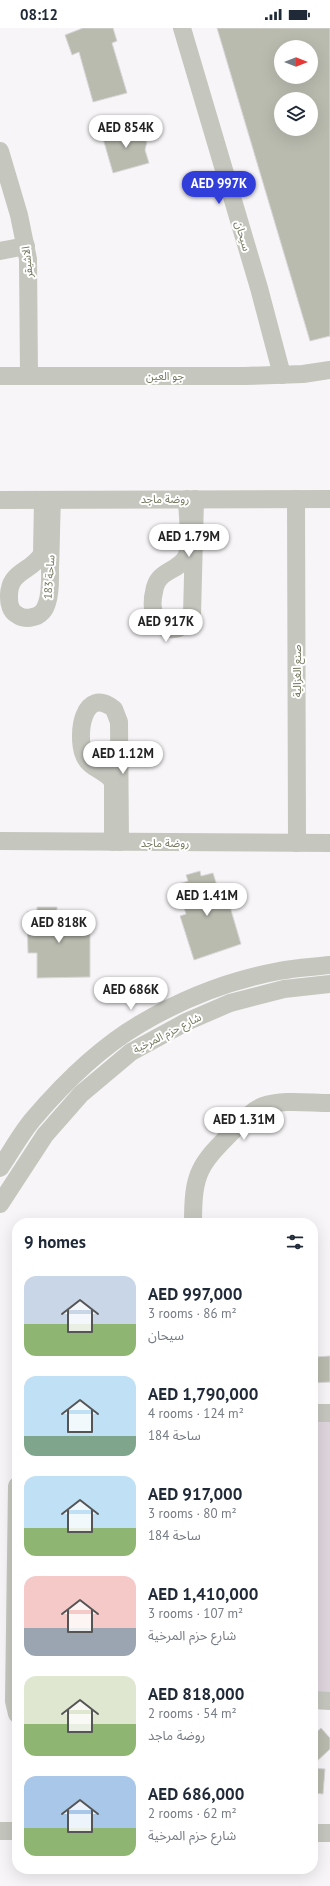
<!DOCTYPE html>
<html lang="en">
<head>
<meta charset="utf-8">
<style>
  :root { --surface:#fff; --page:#f6f6f7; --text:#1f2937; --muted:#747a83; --accent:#323eda }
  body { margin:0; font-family:"PT Sans","Noto Sans Arabic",sans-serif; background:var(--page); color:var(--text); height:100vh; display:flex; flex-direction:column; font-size:15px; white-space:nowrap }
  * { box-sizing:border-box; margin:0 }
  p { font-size:13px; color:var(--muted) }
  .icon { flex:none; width:22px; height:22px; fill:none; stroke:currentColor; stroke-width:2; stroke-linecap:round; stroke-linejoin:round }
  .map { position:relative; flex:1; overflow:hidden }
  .sheet { position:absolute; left:12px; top:1190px; width:306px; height:656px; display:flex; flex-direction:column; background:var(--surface); border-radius:16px; box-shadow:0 4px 16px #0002 }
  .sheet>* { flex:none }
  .needle { width:26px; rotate:90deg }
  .controls { position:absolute; left:274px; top:12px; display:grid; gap:8px }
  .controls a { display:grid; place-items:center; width:44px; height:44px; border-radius:50%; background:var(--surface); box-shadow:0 4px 16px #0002; font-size:20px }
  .price { position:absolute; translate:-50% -34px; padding:0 9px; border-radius:14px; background:#fff; color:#222; font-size:13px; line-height:26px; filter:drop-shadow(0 1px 2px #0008) }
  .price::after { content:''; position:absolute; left:50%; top:24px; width:12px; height:9px; margin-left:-6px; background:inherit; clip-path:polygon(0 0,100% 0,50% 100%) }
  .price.active { background:var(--accent); color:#fff }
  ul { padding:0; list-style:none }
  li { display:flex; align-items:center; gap:12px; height:100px; padding:0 12px }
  li span { display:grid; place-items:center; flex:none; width:112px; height:80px; border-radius:12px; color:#555 }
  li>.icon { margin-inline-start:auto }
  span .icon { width:48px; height:48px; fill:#fffc; stroke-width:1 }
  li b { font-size:17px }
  h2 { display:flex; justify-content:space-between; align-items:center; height:48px; padding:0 12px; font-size:17px }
  .status { display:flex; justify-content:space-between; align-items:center; height:28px; padding:0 20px; background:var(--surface); direction:ltr }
  .status svg { height:11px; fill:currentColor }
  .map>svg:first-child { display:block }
</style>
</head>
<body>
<div class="status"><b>08:12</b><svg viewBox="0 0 49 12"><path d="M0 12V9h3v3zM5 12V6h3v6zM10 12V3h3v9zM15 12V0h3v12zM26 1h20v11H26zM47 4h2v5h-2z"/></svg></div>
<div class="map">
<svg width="330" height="1858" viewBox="0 0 330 1858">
  <rect width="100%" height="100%" fill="#f7f5f7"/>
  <rect fill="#ded6dc" x="313" y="1391" width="17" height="277"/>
  <g fill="#babbaf" stroke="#d9d7d9" fill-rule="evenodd">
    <path d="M83,0H113L117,13L112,15L127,65L93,74L79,24L72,27L65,7Z"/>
    <path d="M217,0H330V308L310,313ZM281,19H311V49H281ZM281,71H311V101H281Z"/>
    <path d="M138,97L142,111L147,114L145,122L149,135L113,145L102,107Z"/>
    <path d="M200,843L201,848L213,845L222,874L228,872L241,916L194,932L180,888L186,886L177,857L188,853L186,847Z"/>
    <path d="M37,879H57V884H66V895L90,894V949L37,950V925H28L27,884H37Z"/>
    <path d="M330,1328V1354L313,1355V1329Z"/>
    <path d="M321,1700L330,1710V1721L313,1737V1707Z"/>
    <path d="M313,1740L325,1741L323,1766L313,1765Z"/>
  </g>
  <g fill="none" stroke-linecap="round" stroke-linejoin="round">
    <g stroke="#c5c6be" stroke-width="18">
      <path d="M182,0L259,260L282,347"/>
      <path d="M0,123L19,187L28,231L29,348"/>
      <path d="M0,223L26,218"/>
      <path d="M0,348H245L303,346L330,342"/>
      <path d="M187,471C187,484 192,518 186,529C177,545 157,541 154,564C152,572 152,583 156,591C166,608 185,602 192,587L195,471"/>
      <path d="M296,471L297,815"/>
      <path d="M0,472L330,471"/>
      <path d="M43,472L42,526C31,545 8,542 9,570C9,576 11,583 16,586C21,590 26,591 33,589C40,588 45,582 47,575C51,564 50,550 50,539C51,517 51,494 52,472"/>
      <path d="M0,813L330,815"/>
      <path d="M113,814V754C106,742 89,741 84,727C76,707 83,657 114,681L119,694L120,814"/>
      <path d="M0,1140C11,1124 21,1105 34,1090C63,1056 101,1019 140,996C182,971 231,952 279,943C295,940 313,939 330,937"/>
      <path d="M0,1176L45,1107L81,1066L131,1024L186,994L230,975L284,961L330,956"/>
      <path d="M193,1195C193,1144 199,1137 235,1101C243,1093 252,1082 263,1078C283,1071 309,1075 330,1075"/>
      <path d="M313,1385H330"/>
      <path d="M17,1458L14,1673L17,1686"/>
      <path d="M313,1672L330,1673"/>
      <path d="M0,1803H17"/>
      <path d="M313,1805H330"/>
    </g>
  </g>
  <g text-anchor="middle" stroke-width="4" stroke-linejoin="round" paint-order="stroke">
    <g font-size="11" fill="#75785f" stroke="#fff">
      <text transform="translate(243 208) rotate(74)" y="4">سيحان</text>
      <text transform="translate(27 234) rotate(-96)" y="4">الاشيقر</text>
      <text x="165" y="352">جو العين</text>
      <text x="165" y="475">روضة ماجد</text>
      <text transform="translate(49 549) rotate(-86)" y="4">ساحة 183</text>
      <text transform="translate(297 643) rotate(-90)" y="4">صنع الغزالية</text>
      <text x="165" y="819">روضة ماجد</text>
      <text transform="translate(167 1005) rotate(-27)" y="4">شارع حزم المرخية</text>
    </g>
  </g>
</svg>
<div class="controls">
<a><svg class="needle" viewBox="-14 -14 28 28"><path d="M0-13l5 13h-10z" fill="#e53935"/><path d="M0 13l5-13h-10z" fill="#747a83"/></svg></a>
<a><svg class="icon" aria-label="layers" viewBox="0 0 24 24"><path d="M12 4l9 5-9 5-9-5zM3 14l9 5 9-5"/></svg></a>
</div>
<b class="price" style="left:126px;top:121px">AED 854K</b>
<b class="price active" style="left:219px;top:177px">AED 997K</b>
<b class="price" style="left:189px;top:530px">AED 1.79M</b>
<b class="price" style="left:166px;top:615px">AED 917K</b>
<b class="price" style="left:123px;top:747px">AED 1.12M</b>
<b class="price" style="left:207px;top:889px">AED 1.41M</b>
<b class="price" style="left:59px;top:916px">AED 818K</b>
<b class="price" style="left:131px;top:983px">AED 686K</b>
<b class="price" style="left:244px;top:1113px">AED 1.31M</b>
<section class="sheet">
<h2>9 homes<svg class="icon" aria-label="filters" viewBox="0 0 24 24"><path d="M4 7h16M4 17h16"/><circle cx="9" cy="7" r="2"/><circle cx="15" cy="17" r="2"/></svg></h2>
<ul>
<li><span style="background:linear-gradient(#c9d6e8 60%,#8fb573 0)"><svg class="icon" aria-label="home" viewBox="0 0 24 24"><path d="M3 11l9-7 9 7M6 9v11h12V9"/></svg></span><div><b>AED 997,000</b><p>3 rooms · 86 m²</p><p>سيحان</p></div></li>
<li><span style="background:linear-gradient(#bfe0f5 75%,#7fa58c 0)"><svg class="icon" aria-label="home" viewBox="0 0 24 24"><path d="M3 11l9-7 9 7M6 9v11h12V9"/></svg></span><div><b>AED 1,790,000</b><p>4 rooms · 124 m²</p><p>ساحة 184</p></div></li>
<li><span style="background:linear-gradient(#bfe0f5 65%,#8fb573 0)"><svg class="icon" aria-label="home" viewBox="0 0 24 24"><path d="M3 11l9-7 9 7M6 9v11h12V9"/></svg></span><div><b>AED 917,000</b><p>3 rooms · 80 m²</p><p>ساحة 184</p></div></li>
<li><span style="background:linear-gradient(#f6c9c9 65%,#9aa5b1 0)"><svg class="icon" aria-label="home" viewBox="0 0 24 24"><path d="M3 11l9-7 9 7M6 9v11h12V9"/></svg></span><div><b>AED 1,410,000</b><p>3 rooms · 107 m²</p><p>شارع حزم المرخية</p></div></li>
<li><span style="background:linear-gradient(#dfe7d0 60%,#8fb573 0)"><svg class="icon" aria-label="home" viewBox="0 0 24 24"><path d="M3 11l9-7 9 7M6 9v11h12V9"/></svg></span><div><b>AED 818,000</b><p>2 rooms · 54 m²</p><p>روضة ماجد</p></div></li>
<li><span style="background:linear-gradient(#a9c7e8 65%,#8fb573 0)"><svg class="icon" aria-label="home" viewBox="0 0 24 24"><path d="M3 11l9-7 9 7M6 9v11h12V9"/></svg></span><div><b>AED 686,000</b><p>2 rooms · 62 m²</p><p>شارع حزم المرخية</p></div></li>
</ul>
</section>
</div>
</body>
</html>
